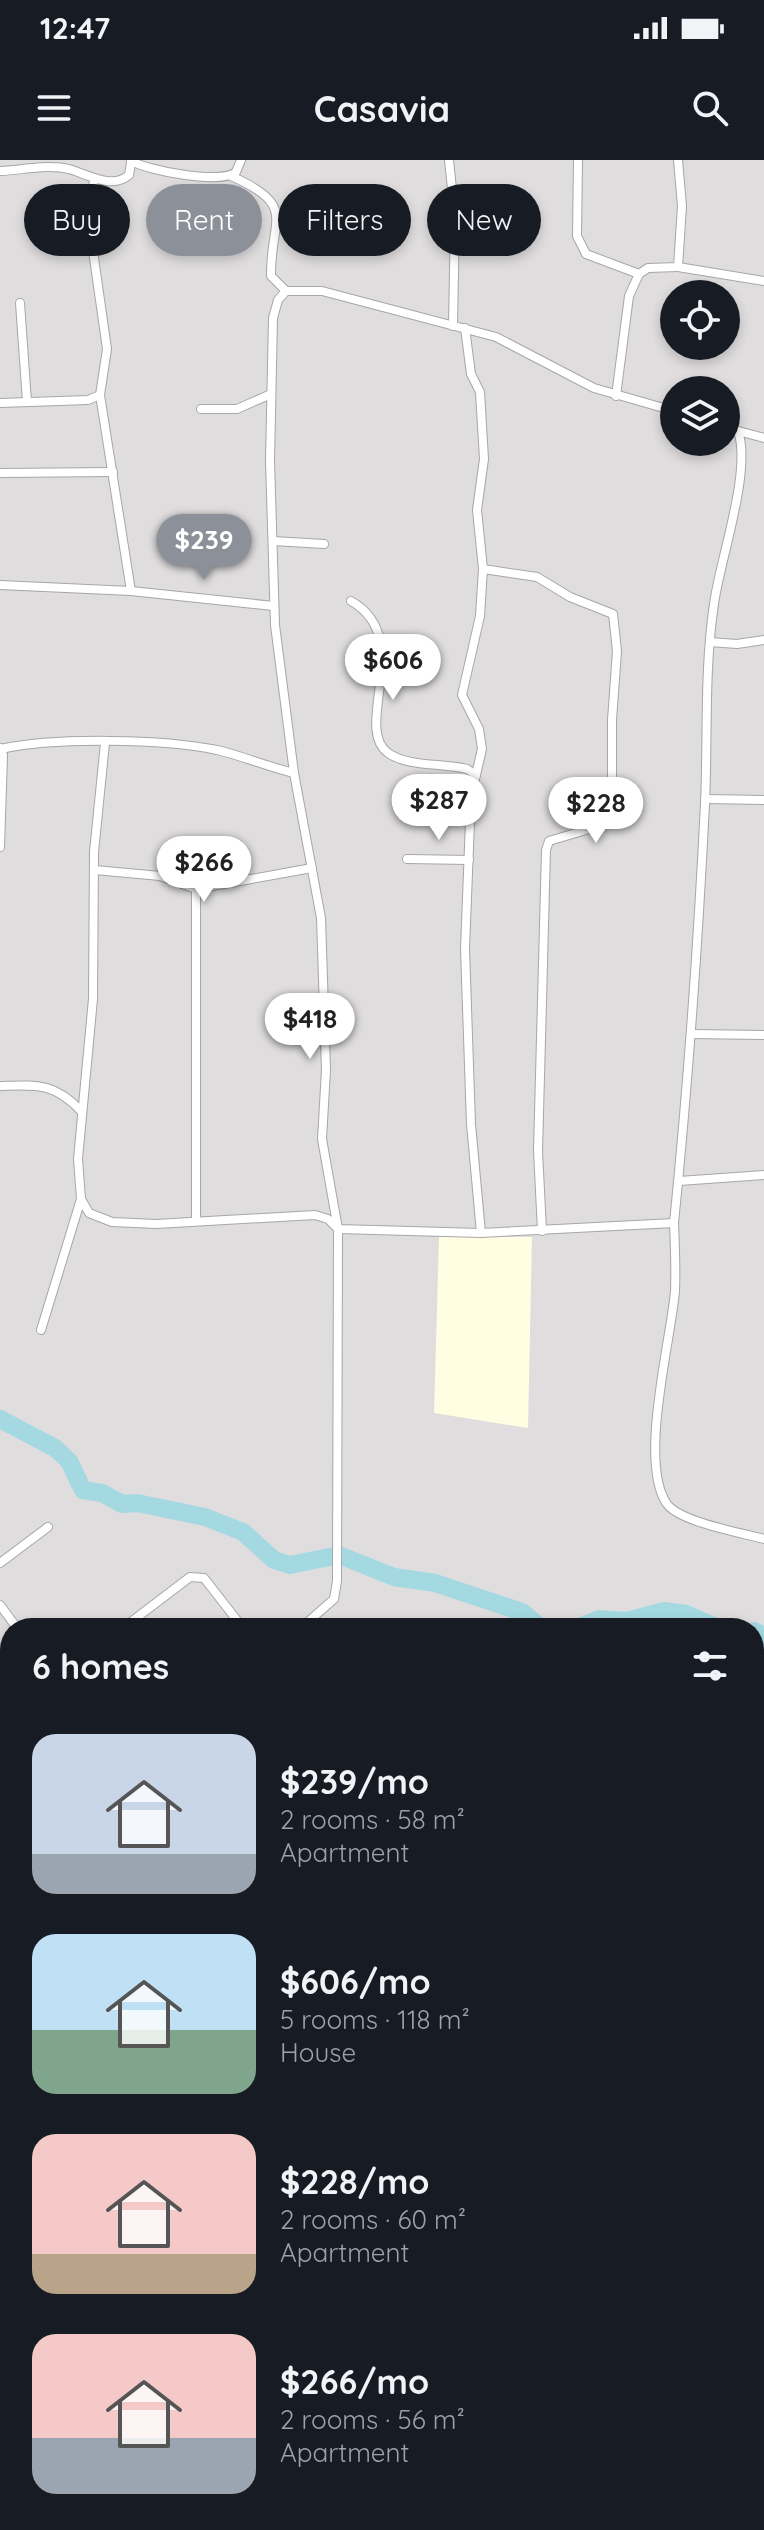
<!DOCTYPE html>
<html lang="en">
<head>
<meta charset="utf-8">
<style>
  :root { --surface:#171b24; --page:#20242c; --text:#f1f3f6; --muted:#9ea1a6; --accent:#8c9099 }
  body { margin:0; font-family:Quicksand,sans-serif; background:var(--page); color:var(--text); height:100vh; display:flex; flex-direction:column; font-size:30px; white-space:nowrap }
  * { box-sizing:border-box; margin:0 }
  p { font-size:26px; color:var(--muted) }
  .icon { flex:none; width:44px; height:44px; fill:none; stroke:currentColor; stroke-width:2; stroke-linecap:round; stroke-linejoin:round }
  .map { position:relative; flex:1; overflow:hidden }
  .details { position:absolute; left:0px; top:1458px; width:764px; height:912px; display:flex; flex-direction:column; background:var(--surface); border-radius:32px 32px 0 0; box-shadow:0 4px 12px #0003 }
  .details>* { flex:none }
  .guide { position:absolute; left:24px; top:24px; width:716px; height:72px; display:flex; gap:16px }
  .tools { position:absolute; left:660px; top:120px; display:grid; gap:16px }
  .tools a { display:grid; place-items:center; width:80px; height:80px; border-radius:50%; background:var(--surface); box-shadow:0 4px 12px #0003; font-size:40px }
  .price { position:absolute; translate:-50% -68px; padding:0 18px; border-radius:28px; background:#fff; color:#222; font-size:26px; line-height:52px; filter:drop-shadow(0 2px 4px #0008) }
  .price::after { content:''; position:absolute; left:50%; top:48px; width:24px; height:18px; margin-left:-12px; background:inherit; clip-path:polygon(0 0,100% 0,50% 100%) }
  .price.on { background:var(--accent); color:#fff }
  ul { padding:0; list-style:none }
  li { display:flex; align-items:center; gap:24px; height:200px; padding:0 32px }
  li span { display:grid; place-items:center; flex:none; width:224px; height:160px; border-radius:24px; color:#555 }
  li>.icon { margin-inline-start:auto }
  span .icon { width:96px; height:96px; fill:#fffc; stroke-width:1 }
  li b { font-size:34px }
  h2 { display:flex; justify-content:space-between; align-items:center; height:96px; padding:0 32px; font-size:34px }
  .chip { padding:0 28px; border-radius:36px; background:var(--surface); box-shadow:0 4px 12px #0003; font-size:28px; line-height:72px }
  .chip.on { background:var(--accent); color:#fff }
  .status { display:flex; justify-content:space-between; align-items:center; height:56px; padding:0 40px; background:var(--surface); direction:ltr }
  .status svg { height:22px; fill:currentColor }
  header { display:flex; justify-content:space-between; align-items:center; height:104px; padding:0 32px; background:var(--surface); font-size:36px; font-weight:700 }
  .map>svg:first-child { display:block }
</style>
</head>
<body>
<div class="status"><b>12:47</b><svg viewBox="0 0 49 12"><path d="M0 12V9h3v3zM5 12V6h3v6zM10 12V3h3v9zM15 12V0h3v12zM26 1h20v11H26zM47 4h2v5h-2z"/></svg></div>
<header><svg class="icon" aria-label="menu" viewBox="0 0 24 24"><path d="M4 6h16M4 12h16M4 18h16"/></svg>Casavia<svg class="icon" aria-label="search" viewBox="0 0 24 24"><circle cx="10" cy="10" r="6"/><path d="M15 15l6 6"/></svg></header>
<div class="map">
<svg width="764" height="2370" viewBox="0 0 764 2370">
  <rect width="100%" height="100%" fill="#f2ede6"/>
  <path fill="#dfdddd" fill-rule="evenodd" d="M0,0H764V2370H0ZM674,134H726V186H674ZM674,230H726V282H674ZM10,1468H754V2360H10Z"/>
  <g fill="#fffde2">
    <path d="M439,1077H532L528,1268L434,1253Z"/>
    <path d="M3,1798L10,1808V1866L0,1873Z"/>
  </g>
  <g fill="none" stroke-linecap="round" stroke-linejoin="round">
    <g stroke="#a4d9e2" stroke-width="18">
      <path d="M0,1259L55,1288L69,1301L83,1330L102,1333L122,1344L137,1343L205,1357L243,1372L274,1400L290,1405L339,1395L394,1417L435,1423L522,1452L541,1468"/>
      <path d="M577,1468L599,1459L627,1461L664,1451L686,1454L718,1468"/>
      <path d="M754,1471L764,1476"/>
    </g>
    <g stroke="#a7a7a7" stroke-width="10">
      <g id="street">
        <path d="M449,0L455,58L453,166"/>
        <path d="M578,0L577,76L586,94L639,114"/>
        <path d="M131,1C147,10 220,25 236,12L241,0"/>
        <path d="M0,11C22,10 48,4 69,9C87,14 112,30 129,15L131,3"/>
        <path d="M231,16C299,46 270,59 271,116L286,131"/>
        <path d="M94,19L89,63L107,189L100,235L131,431"/>
        <path d="M678,107L764,121"/>
        <path d="M20,143L27,242"/>
        <path d="M465,168L471,214L480,232L484,299L477,350L483,409L480,456L462,535L479,569L482,589L471,636L465,789L471,964L481,1073"/>
        <path d="M616,236L629,136L639,114L648,108L678,107L682,46L678,0"/>
        <path d="M0,243L88,240L100,235"/>
        <path d="M201,249H237L271,234"/>
        <path d="M738,271L764,278"/>
        <path d="M0,313L113,312"/>
        <path d="M273,381L324,384"/>
        <path d="M483,409L537,417L570,437L613,454L617,491L612,560V654L606,664L549,681L546,690L538,991L542,1071"/>
        <path d="M0,425L131,431L274,446"/>
        <path d="M351,441C416,478 352,567 388,593C408,607 443,603 467,609L476,615"/>
        <path d="M710,482L737,484L764,480"/>
        <path d="M105,583L94,692L93,839L78,999L81,1039L89,1053L112,1062L156,1064L315,1055L328,1059L338,1069L481,1073L674,1063C675,1086 676,1108 675,1131C671,1180 638,1303 667,1344C680,1362 742,1373 764,1379"/>
        <path d="M0,588L3,595L0,687"/>
        <path d="M1,589C54,577 164,579 217,590C243,596 268,607 294,613"/>
        <path d="M705,639L764,640"/>
        <path d="M407,699L469,700"/>
        <path d="M95,710L160,716L196,729L312,708"/>
        <path d="M196,729V1061"/>
        <path d="M692,874L764,875"/>
        <path d="M0,926C35,925 54,922 81,951"/>
        <path d="M679,1021L764,1015"/>
        <path d="M674,1063C688,924 698,784 705,644C708,577 704,511 714,444C720,399 752,311 738,271L726,265"/>
        <path d="M41,1170L81,1039"/>
        <path d="M0,1403L48,1367"/>
        <path d="M0,1445L17,1468"/>
        <path d="M123,1468L190,1417L204,1418L243,1468"/>
        <path d="M301,1468L334,1439L337,1421L338,1069L322,979L326,910L321,758L294,613L275,465L270,301L273,158L278,140L286,131H322L496,177L594,228L674,251"/>
        <path d="M759,1504L764,1519"/>
        <path d="M0,1539L10,1533"/>
        <path d="M0,1683L10,1675"/>
        <path d="M0,1776L10,1793"/>
        <path d="M754,1856L764,1855"/>
        <path d="M0,1934L10,1927"/>
        <path d="M754,1983H764"/>
        <path d="M0,2017L10,2031"/>
        <path d="M0,2071L10,2066"/>
        <path d="M754,2084L764,2085"/>
        <path d="M754,2199H764"/>
        <path d="M0,2276L10,2272"/>
        <path d="M0,2291L10,2281"/>
        <path d="M754,2318L764,2319"/>
        <path d="M63,2360L64,2370"/>
        <path d="M317,2360L318,2370"/>
        <path d="M503,2360L505,2370"/>
        <path d="M605,2360L606,2370"/>
        <path d="M708,2360V2370"/>
        <path d="M240,2370L309,2360"/>
      </g>
    </g>
    <use href="#street" stroke="#fff" stroke-width="8"/>
  </g>
</svg>
<div class="tools">
<a><svg class="icon" aria-label="locate" viewBox="0 0 24 24"><circle cx="12" cy="12" r="6"/><path d="M12 2v4M12 18v4M2 12h4M18 12h4"/></svg></a>
<a><svg class="icon" aria-label="layers" viewBox="0 0 24 24"><path d="M12 4l9 5-9 5-9-5zM3 14l9 5 9-5"/></svg></a>
</div>
<b class="price on" style="left:204px;top:422px">$239</b>
<b class="price" style="left:393px;top:542px">$606</b>
<b class="price" style="left:439px;top:682px">$287</b>
<b class="price" style="left:596px;top:685px">$228</b>
<b class="price" style="left:204px;top:744px">$266</b>
<b class="price" style="left:310px;top:901px">$418</b>
<div class="guide">
<a class="chip">Buy</a>
<a class="chip on">Rent</a>
<a class="chip">Filters</a>
<a class="chip">New</a>
</div>
<section class="details">
<h2>6 homes<svg class="icon" aria-label="filters" viewBox="0 0 24 24"><path d="M4 7h16M4 17h16"/><circle cx="9" cy="7" r="2"/><circle cx="15" cy="17" r="2"/></svg></h2>
<ul>
<li><span style="background:linear-gradient(#c9d6e8 75%,#9aa5b1 0)"><svg class="icon" aria-label="home" viewBox="0 0 24 24"><path d="M3 11l9-7 9 7M6 9v11h12V9"/></svg></span><div><b>$239/mo</b><p>2 rooms · 58 m²</p><p>Apartment</p></div></li>
<li><span style="background:linear-gradient(#bfe0f5 60%,#7fa58c 0)"><svg class="icon" aria-label="home" viewBox="0 0 24 24"><path d="M3 11l9-7 9 7M6 9v11h12V9"/></svg></span><div><b>$606/mo</b><p>5 rooms · 118 m²</p><p>House</p></div></li>
<li><span style="background:linear-gradient(#f6c9c9 75%,#b9a48a 0)"><svg class="icon" aria-label="home" viewBox="0 0 24 24"><path d="M3 11l9-7 9 7M6 9v11h12V9"/></svg></span><div><b>$228/mo</b><p>2 rooms · 60 m²</p><p>Apartment</p></div></li>
<li><span style="background:linear-gradient(#f6c9c9 65%,#9aa5b1 0)"><svg class="icon" aria-label="home" viewBox="0 0 24 24"><path d="M3 11l9-7 9 7M6 9v11h12V9"/></svg></span><div><b>$266/mo</b><p>2 rooms · 56 m²</p><p>Apartment</p></div></li>
</ul>
</section>
</div>
</body>
</html>
